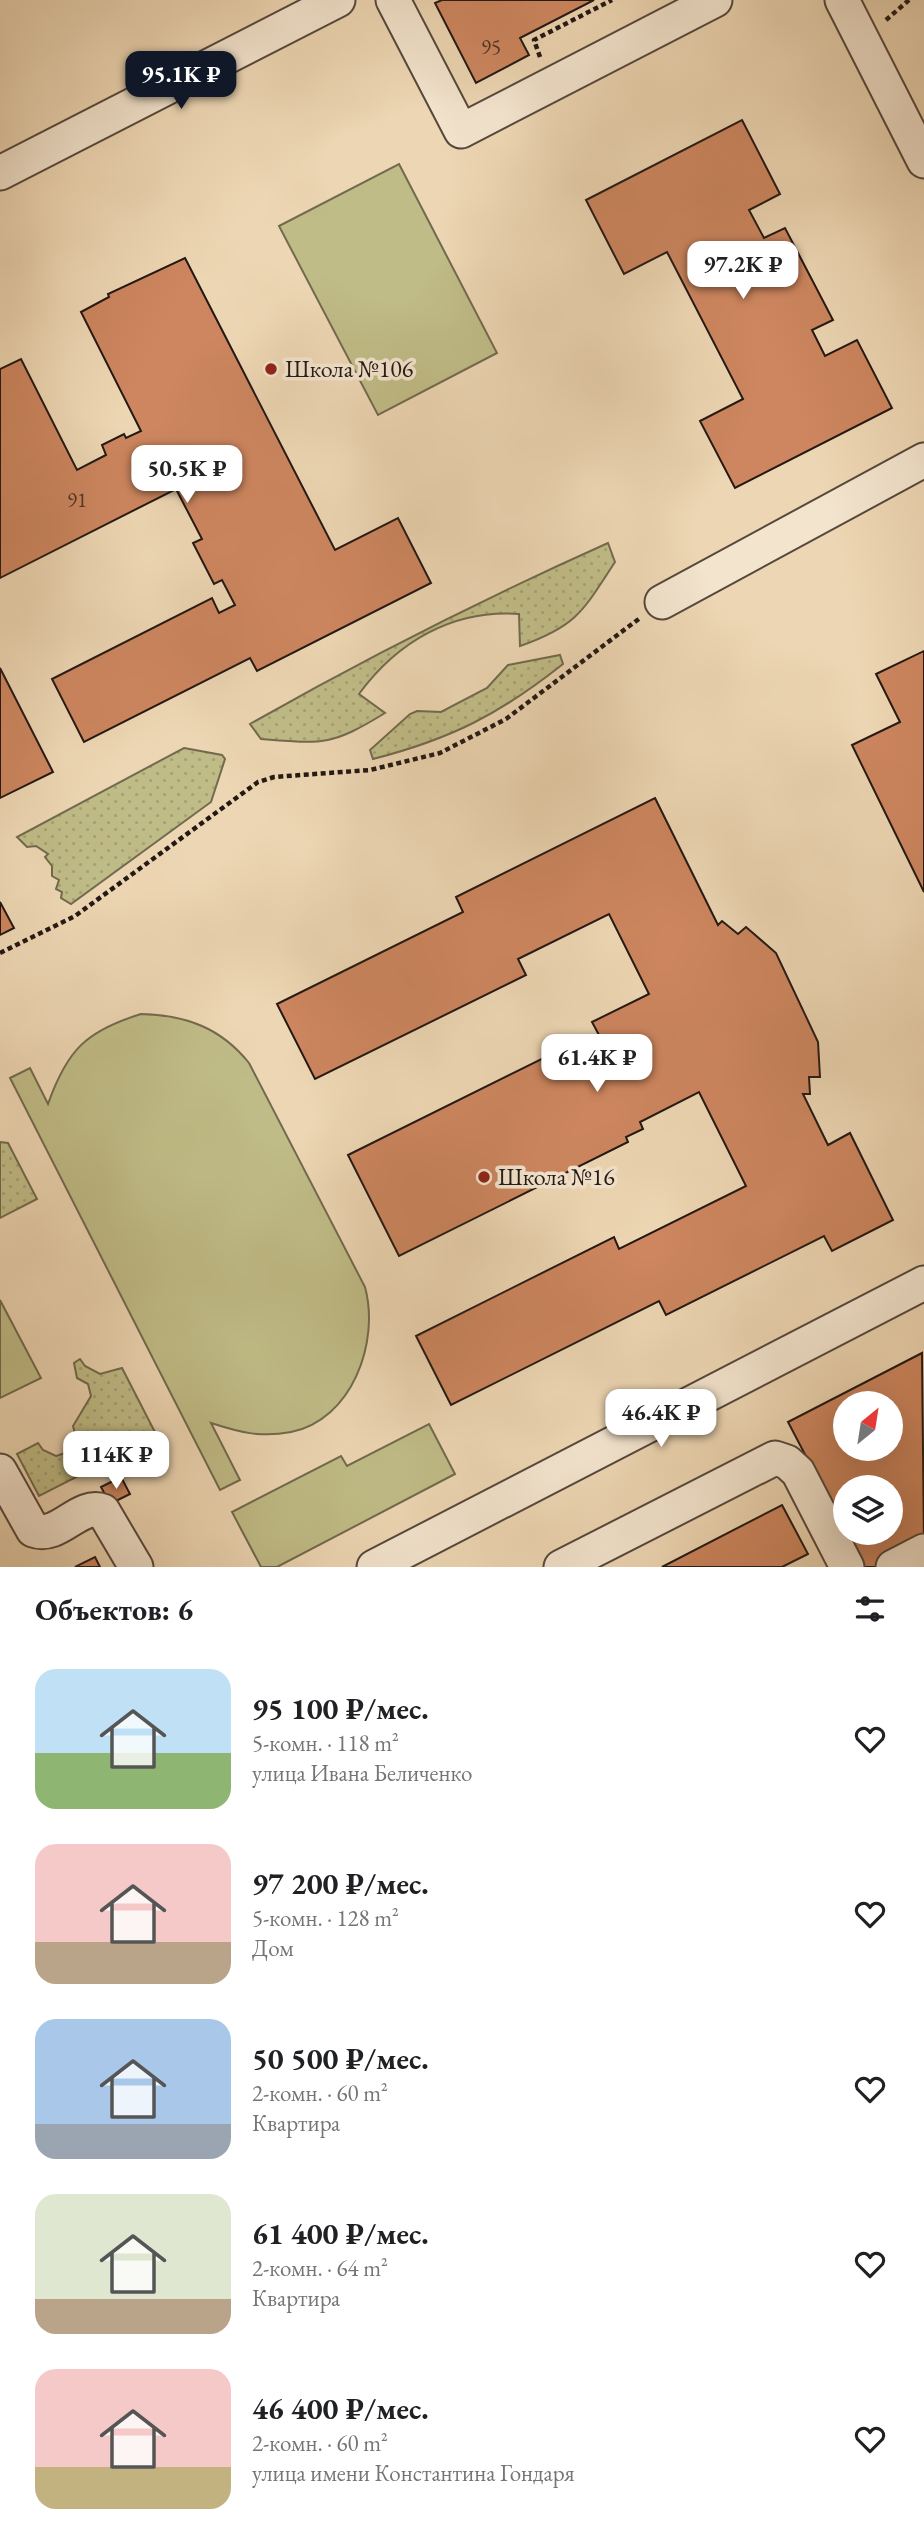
<!DOCTYPE html>
<html lang="ru">
<head>
<meta charset="utf-8">
<style>
  :root { --surface:#fff; --page:#f6f6f6; --text:#202124; --muted:#757577; --accent:#111827 }
  body { margin:0; font-family:"EB Garamond",serif; background:var(--page); color:var(--text); height:100vh; display:flex; flex-direction:column; font-size:26px; white-space:nowrap }
  * { box-sizing:border-box; margin:0 }
  p { font-size:23px; color:var(--muted) }
  .icon { flex:none; width:38px; height:38px; fill:none; stroke:currentColor; stroke-width:2; stroke-linecap:round; stroke-linejoin:round }
  .map { position:relative; height:1567px; overflow:hidden }
  .details { display:flex; flex-direction:column; background:var(--surface); flex:1 }
  .details>* { flex:none }
  .needle { width:46px; rotate:30deg }
  .controls { position:absolute; left:833px; top:1391px; display:grid; gap:14px }
  .controls a { display:grid; place-items:center; width:70px; height:70px; border-radius:50%; background:var(--surface); box-shadow:0 7px 28px #0002; font-size:35px }
  .price { position:absolute; translate:-50% -60px; padding:0 16px; border-radius:14px; background:#fff; color:#222; font-size:23px; line-height:46px; filter:drop-shadow(0 2px 4px #0008) }
  .price::after { content:''; position:absolute; left:50%; top:42px; width:21px; height:16px; margin-left:-10px; background:inherit; clip-path:polygon(0 0,100% 0,50% 100%) }
  .price.current { background:var(--accent); color:#fff }
  ul { padding:0; list-style:none }
  li { display:flex; align-items:center; gap:21px; height:175px; padding:0 35px }
  li span { display:grid; place-items:center; flex:none; width:196px; height:140px; border-radius:21px; color:#555 }
  li>.icon { margin-inline-start:auto }
  span .icon { width:84px; height:84px; fill:#fffc; stroke-width:1 }
  li b { font-size:30px }
  h2 { display:flex; justify-content:space-between; align-items:center; height:84px; padding:0 35px; font-size:30px }
  .map>svg:first-child { display:block }
</style>
</head>
<body>
<div class="map">
<svg width="924" height="1567" viewBox="0 0 924 1567">
  <defs>
    <pattern id="grass-dots" width="8" height="8" patternUnits="userSpaceOnUse" patternTransform="scale(1.75)"><rect width="8" height="8" fill="#c0bc87"/><path d="M2 2h.1M6 6h.1" fill="none" stroke="#a5a174" stroke-width="1.8" stroke-linecap="round"/></pattern>
  </defs>
  <rect width="100%" height="100%" fill="#edd6b3"/>
  <filter id="stains"><feTurbulence type="fractalNoise" baseFrequency=".00286" numOctaves="4"/><feColorMatrix values="0 0 0 0 .2 0 0 0 0 .09 0 0 0 0 .02 0 0 0 .5 -.17"/></filter>
  <radialGradient id="worn" r=".72"><stop offset=".6" stop-color="#630" stop-opacity="0"/><stop offset="1" stop-color="#630" stop-opacity=".3"/></radialGradient>
  <g fill="url(#grass-dots)" stroke="#726a4e" stroke-width="2">
    <path d="M608,543L615,562C583,611 577,626 520,646L519,614C453,609 397,642 359,694L385,713C331,746 323,744 261,739L250,724C366,658 485,598 608,543Z"/>
    <path d="M560,655L563,664C500,714 451,739 373,759L370,750L410,714L417,711L441,712L487,688L508,665Z"/>
    <path d="M184,748L222,755L225,759L211,802L71,904L61,898L62,892L56,889L59,880L52,876V866L45,857L48,854L36,846L27,847L17,837Z"/>
    <path d="M0,1142L8,1143L37,1199L0,1218Z"/>
    <path d="M80,1359L85,1366L100,1374L122,1368L157,1436L39,1496L17,1454L38,1443L43,1450L56,1456C73,1452 78,1441 73,1426L91,1396L88,1384L77,1378L74,1363Z"/>
  </g>
  <g fill="#c0bc87" stroke="#726a4e" stroke-width="2">
    <path d="M399,164L497,353L378,415L279,226Z"/>
    <path d="M141,1014C186,1015 221,1028 249,1063L365,1287C380,1342 352,1420 291,1432C260,1438 239,1432 211,1423L240,1480L220,1490L10,1078L30,1068L48,1104C67,1050 86,1031 141,1014Z"/>
    <path d="M0,1300L41,1378L0,1398Z"/>
    <path d="M429,1424L455,1474L277,1567H261L232,1512L341,1456L347,1466Z"/>
  </g>
  <g fill="#cd865f" stroke="#231814" stroke-width="2" fill-rule="evenodd">
    <path d="M442,0H594L520,38L529,55L476,83L435,3Z"/>
    <path d="M742,120L780,194L749,210L764,238L785,228L833,320L812,330L825,356L857,340L892,408L735,488L700,421L743,399L667,252L624,274L586,200Z"/>
    <path d="M185,258L335,550L398,518L431,583L257,671L250,658L84,742L52,679L212,598L219,613L235,605L222,580L214,584L193,543L202,539L176,489L0,578V369L21,359L77,470L106,455L102,445L124,434L126,438L141,431L81,312L109,297L108,294Z"/>
    <path d="M924,651V892L852,745L900,722L876,674Z"/>
    <path d="M0,668L53,772L0,798Z"/>
    <path d="M655,798L718,925L722,921L738,934L746,927L776,953L818,1042L820,1077H809L810,1094H803L828,1145L850,1133L893,1220L832,1251L824,1236L666,1315L659,1301L451,1405L416,1336L614,1237L619,1249L746,1186L699,1092L640,1122L643,1129L626,1137L628,1142L399,1256L348,1155L576,1042L578,1046L599,1035L592,1022L649,994L609,914L518,959L526,975L315,1079L277,1004L463,912L456,897Z"/>
    <path d="M0,902L14,928L0,935Z"/>
    <path d="M922,1353L924,1546L884,1567H864L846,1533H891V1488H845V1531L788,1422ZM845,1404H891V1449H845Z"/>
    <path d="M121,1477L130,1494L110,1504L101,1487Z"/>
    <path d="M782,1505L808,1554L782,1567H662Z"/>
    <path d="M95,1557L100,1567H75Z"/>
  </g>
  <g fill="none" stroke-linecap="round" stroke-linejoin="round">
    <g stroke="#56483c" stroke-width="37">
      <g id="minor">
        <path d="M393,0L461,131L715,0"/>
        <path d="M842,0L924,161"/>
        <path d="M0,173L338,0"/>
        <path d="M662,602L924,460"/>
        <path d="M0,1471L33,1530C59,1540 79,1502 103,1511L136,1567"/>
        <path d="M374,1567L924,1283"/>
        <path d="M561,1567L775,1458L787,1462L798,1472L847,1567"/>
        <path d="M893,1567L924,1551"/>
      </g>
    </g>
    <g stroke="#231814" stroke-width="4.5" stroke-dasharray="5 3.5" stroke-linecap="butt">
      <path d="M886,20L909,0"/>
      <path d="M540,57L534,40L612,0"/>
      <path d="M0,953L75,916L258,782L274,777L370,770L440,753L506,719L640,618"/>
    </g>
    <use href="#minor" stroke="#f3e4ce" stroke-width="33"/>
  </g>
  <g fill="#8f2418" stroke="#f3e4ce" stroke-width="2.5">
    <circle cx="271" cy="369" r="7"/>
    <circle cx="484" cy="1177" r="7"/>
  </g>
  <g text-anchor="middle" stroke-width="7" stroke-linejoin="round" paint-order="stroke">
    <g font-size="21" fill="#4e3427">
      <text x="491" y="54">95</text>
      <text x="77" y="507">91</text>
    </g>
    <g font-size="24" fill="#231814" stroke="#f3e4ce" text-anchor="start">
      <text x="285" y="377">Школа №106</text>
      <text x="498" y="1185">Школа №16</text>
    </g>
  </g>
  <rect width="100%" height="100%" filter="url(#stains)"/>
  <rect width="100%" height="100%" fill="url(#worn)"/>
</svg>
<div class="controls">
<a><svg class="needle" viewBox="-14 -14 28 28"><path d="M0-13l5 13h-10z" fill="#e53935"/><path d="M0 13l5-13h-10z" fill="#757577"/></svg></a>
<a><svg class="icon" aria-label="layers" viewBox="0 0 24 24"><path d="M12 4l9 5-9 5-9-5zM3 14l9 5 9-5"/></svg></a>
</div>
<b class="price current" style="left:181px;top:111px">95.1K ₽</b>
<b class="price" style="left:743px;top:301px">97.2K ₽</b>
<b class="price" style="left:187px;top:505px">50.5K ₽</b>
<b class="price" style="left:597px;top:1094px">61.4K ₽</b>
<b class="price" style="left:661px;top:1449px">46.4K ₽</b>
<b class="price" style="left:116px;top:1491px">114K ₽</b>
</div>
<section class="details">
<h2>Объектов: 6<svg class="icon" aria-label="filters" viewBox="0 0 24 24"><path d="M4 7h16M4 17h16"/><circle cx="9" cy="7" r="2"/><circle cx="15" cy="17" r="2"/></svg></h2>
<ul>
<li><span style="background:linear-gradient(#bfe0f5 60%,#8fb573 0)"><svg class="icon" aria-label="home" viewBox="0 0 24 24"><path d="M3 11l9-7 9 7M6 9v11h12V9"/></svg></span><div><b>95 100 ₽/мес.</b><p>5-комн. · 118 m²</p><p>улица Ивана Беличенко</p></div><svg class="icon" aria-label="heart" viewBox="0 0 24 24"><path d="M12 20l-8-8c-3-5 5-10 8-4 3-6 11-1 8 4z"/></svg></li>
<li><span style="background:linear-gradient(#f6c9c9 70%,#b9a48a 0)"><svg class="icon" aria-label="home" viewBox="0 0 24 24"><path d="M3 11l9-7 9 7M6 9v11h12V9"/></svg></span><div><b>97 200 ₽/мес.</b><p>5-комн. · 128 m²</p><p>Дом</p></div><svg class="icon" aria-label="heart" viewBox="0 0 24 24"><path d="M12 20l-8-8c-3-5 5-10 8-4 3-6 11-1 8 4z"/></svg></li>
<li><span style="background:linear-gradient(#a9c7e8 75%,#9aa5b1 0)"><svg class="icon" aria-label="home" viewBox="0 0 24 24"><path d="M3 11l9-7 9 7M6 9v11h12V9"/></svg></span><div><b>50 500 ₽/мес.</b><p>2-комн. · 60 m²</p><p>Квартира</p></div><svg class="icon" aria-label="heart" viewBox="0 0 24 24"><path d="M12 20l-8-8c-3-5 5-10 8-4 3-6 11-1 8 4z"/></svg></li>
<li><span style="background:linear-gradient(#dfe7d0 75%,#b9a48a 0)"><svg class="icon" aria-label="home" viewBox="0 0 24 24"><path d="M3 11l9-7 9 7M6 9v11h12V9"/></svg></span><div><b>61 400 ₽/мес.</b><p>2-комн. · 64 m²</p><p>Квартира</p></div><svg class="icon" aria-label="heart" viewBox="0 0 24 24"><path d="M12 20l-8-8c-3-5 5-10 8-4 3-6 11-1 8 4z"/></svg></li>
<li><span style="background:linear-gradient(#f6c9c9 70%,#c2b280 0)"><svg class="icon" aria-label="home" viewBox="0 0 24 24"><path d="M3 11l9-7 9 7M6 9v11h12V9"/></svg></span><div><b>46 400 ₽/мес.</b><p>2-комн. · 60 m²</p><p>улица имени Константина Гондаря</p></div><svg class="icon" aria-label="heart" viewBox="0 0 24 24"><path d="M12 20l-8-8c-3-5 5-10 8-4 3-6 11-1 8 4z"/></svg></li>
</ul>
</section>
</body>
</html>
